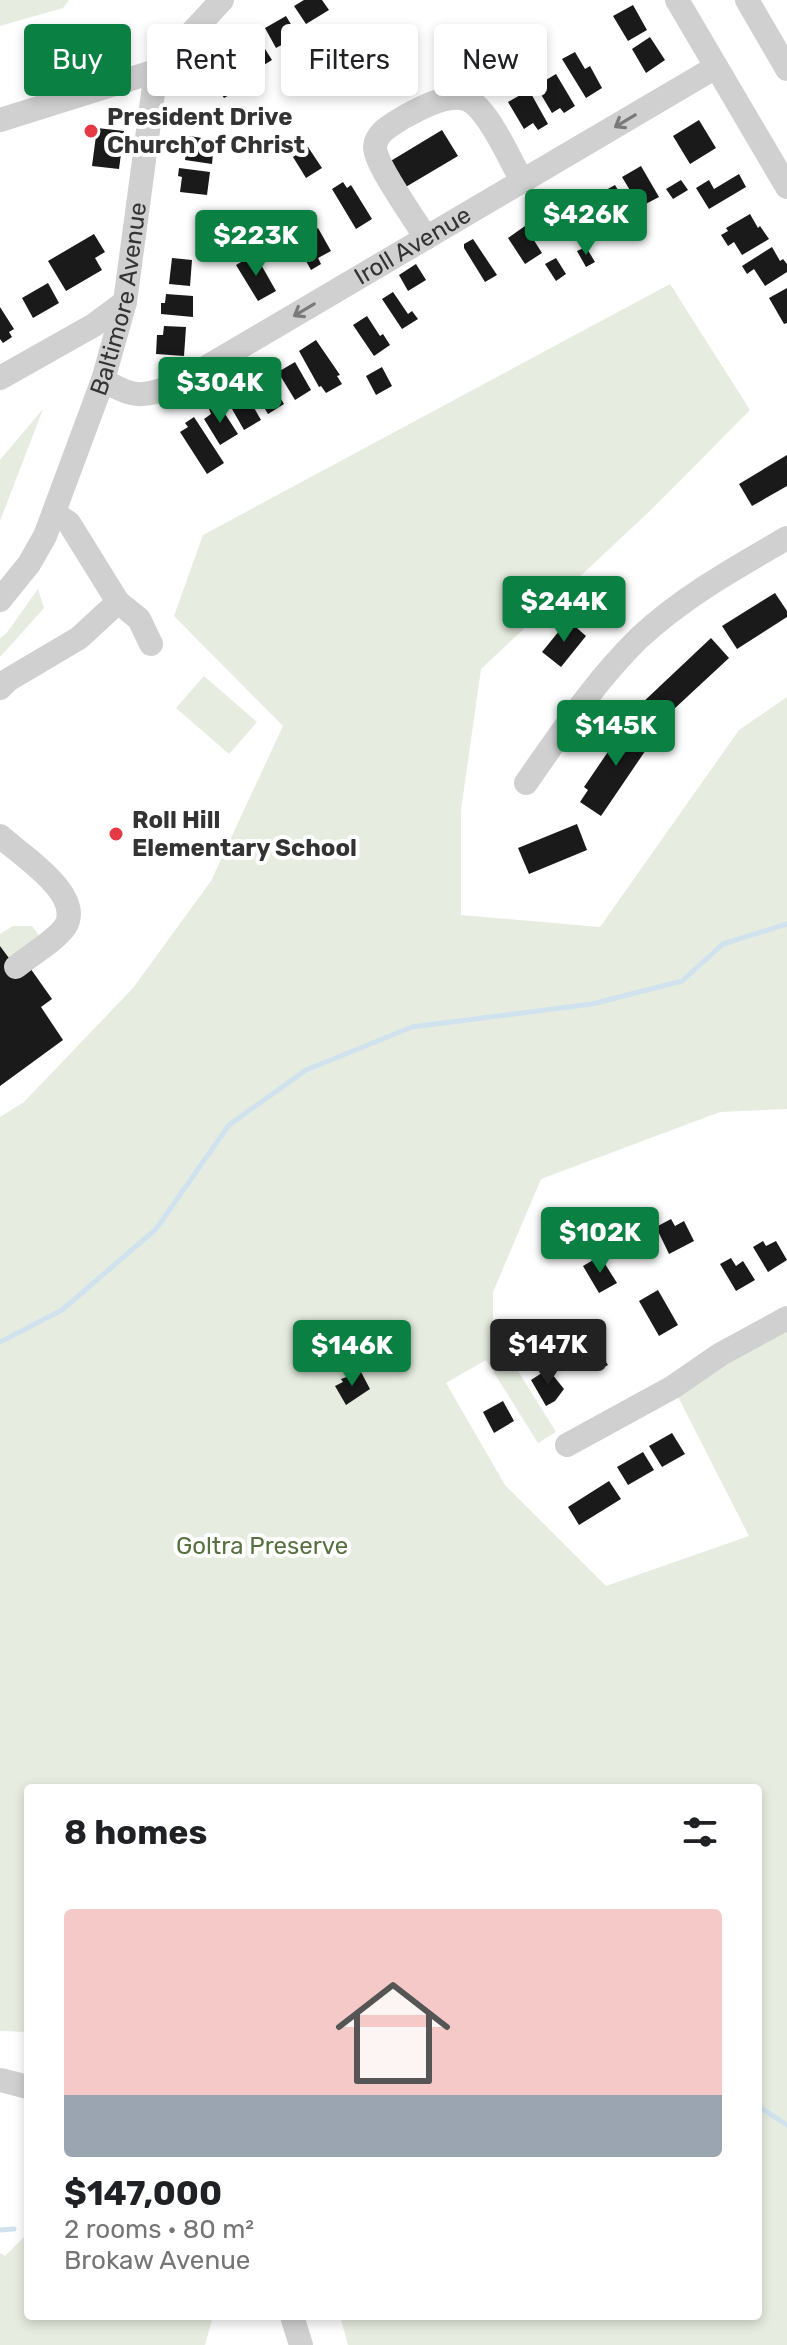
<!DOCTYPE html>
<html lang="en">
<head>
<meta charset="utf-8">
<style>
  :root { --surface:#fff; --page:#f2f2f2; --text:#202124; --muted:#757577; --line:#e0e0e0; --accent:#0b8043 }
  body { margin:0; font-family:Rubik,sans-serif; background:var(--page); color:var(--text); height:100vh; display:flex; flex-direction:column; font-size:30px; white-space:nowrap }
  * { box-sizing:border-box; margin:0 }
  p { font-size:26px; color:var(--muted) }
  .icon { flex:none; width:44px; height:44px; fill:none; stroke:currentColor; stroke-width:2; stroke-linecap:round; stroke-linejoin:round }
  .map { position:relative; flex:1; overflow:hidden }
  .side { position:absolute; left:24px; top:1784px; width:738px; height:536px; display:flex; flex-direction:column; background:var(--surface); border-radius:8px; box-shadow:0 4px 12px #0003 }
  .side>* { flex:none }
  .banner { position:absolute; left:24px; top:24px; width:740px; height:72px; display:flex; gap:16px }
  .price { position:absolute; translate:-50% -68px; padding:0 18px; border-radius:8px; background:var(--accent); color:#fff; font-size:26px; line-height:52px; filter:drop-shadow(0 2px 4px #0008) }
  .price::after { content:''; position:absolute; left:50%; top:48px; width:24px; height:18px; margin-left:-12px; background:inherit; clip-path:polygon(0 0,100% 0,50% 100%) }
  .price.on { background:#222; color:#fff }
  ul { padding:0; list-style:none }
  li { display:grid; align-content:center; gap:16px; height:424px; padding:0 40px }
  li+li { border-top:2px solid var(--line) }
  li span { display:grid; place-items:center; height:248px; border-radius:8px; color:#555 }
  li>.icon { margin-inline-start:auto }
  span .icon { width:144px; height:144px; fill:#fffc; stroke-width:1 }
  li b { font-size:34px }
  h2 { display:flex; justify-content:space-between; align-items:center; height:96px; padding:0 40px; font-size:34px }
  .pill { padding:0 28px; border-radius:8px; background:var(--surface); box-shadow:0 4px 12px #0003; font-size:28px; line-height:72px }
  .pill.on { background:var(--accent); color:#fff }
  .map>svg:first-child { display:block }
</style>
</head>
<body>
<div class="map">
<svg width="787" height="2345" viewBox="0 0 787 2345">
  <rect width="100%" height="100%" fill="#fff"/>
  <g fill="#e6ecdf">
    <path d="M0,0H69L63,8L0,26Z"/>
    <path d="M670,284L750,410L654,507L481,669L461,810V915L600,927L739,730L787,697V1109L720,1112L541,1179L493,1292V1331L556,1432L538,1443L486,1360L446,1383L505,1485L606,1586L749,1536L673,1387L787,1318V2345H348L340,2316H758V1788H28V2032L0,2031V1117L24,1102L133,988L211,881L283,726L174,616L203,535Z"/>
    <path d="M43,409L0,521V460Z"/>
    <path d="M38,589L44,608L0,657V638L6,634Z"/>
    <path d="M204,676L257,722L229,754L176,708Z"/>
    <path d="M13,926H32L40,937L11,961L0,946V934Z"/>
    <path d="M28,2233V2316H213L205,2345H0V2253L5,2256Z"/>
  </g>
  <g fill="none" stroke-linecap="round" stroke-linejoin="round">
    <g stroke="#cfe2ee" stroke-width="5">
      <path d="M0,1342L62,1310L156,1229L229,1125L306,1070L412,1027L592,1004L682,981L723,944L787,924"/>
      <path d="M758,2106L787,2125"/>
      <path d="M0,2230L14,2229"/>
    </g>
  </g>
  <g fill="#1a1a1a">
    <path d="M304,0H322L329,10L306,24L294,6Z"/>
    <path d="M633,5L647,30L628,41L613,16Z"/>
    <path d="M286,16L298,36L276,48L265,28Z"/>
    <path d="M650,37L665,60L646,73L632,49Z"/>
    <path d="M260,41L272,60L249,74L237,54Z"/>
    <path d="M469,49L492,87L476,96L467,80L458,86L454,81L444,87L434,71Z"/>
    <path d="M575,52L585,69L590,66L602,88L586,98L562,59Z"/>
    <path d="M236,68L247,85L224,98L213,81Z"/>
    <path d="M556,74L575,106L564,113L560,108L552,113L536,86Z"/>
    <path d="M529,90L548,124L538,130L533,123L524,129L508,102Z"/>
    <path d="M699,120L716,148L690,164L673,136Z"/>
    <path d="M97,128L124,131L119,169L92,166Z"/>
    <path d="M442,130L458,156L404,188L389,162Z"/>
    <path d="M183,135L208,139L206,152L213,153L212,164L185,160L187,146L182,145Z"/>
    <path d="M308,147L322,168L306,178L293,157Z"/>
    <path d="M641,166L659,197L640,207L622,177Z"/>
    <path d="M179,168L210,172L207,195L180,192L182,177L178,176Z"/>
    <path d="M739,174L746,187L709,209L696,188L709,180L714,189Z"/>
    <path d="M681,180L688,190L673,199L666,189Z"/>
    <path d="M343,182L347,188L351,185L372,219L356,229L332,189Z"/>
    <path d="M615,185L631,212L611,224L595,196Z"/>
    <path d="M750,214L758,228L760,226L769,239L742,255L734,242L728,246L721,235L728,231L726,228Z"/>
    <path d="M525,226L542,253L525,264L508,238Z"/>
    <path d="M245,227L253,241L243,247L235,233Z"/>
    <path d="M318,228L331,251L318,258L321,264L311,270L295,241Z"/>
    <path d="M94,234L105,252L95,258L102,270L66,291L48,261Z"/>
    <path d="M473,239L497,275L485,282L464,248V244Z"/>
    <path d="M586,247L595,262L586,267L577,251Z"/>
    <path d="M772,247L780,261L783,259L787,264V272L765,286L754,269L747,274L742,266Z"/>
    <path d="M255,254L276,291L258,301L236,265Z"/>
    <path d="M172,258L192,260L190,286L169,284Z"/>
    <path d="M556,258L566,274L556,281L545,264Z"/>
    <path d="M416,264L426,280L408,291L399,275Z"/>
    <path d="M48,283L59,303L33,318L22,298Z"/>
    <path d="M787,288V323L784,324L769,298Z"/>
    <path d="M393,292L408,314L412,311L418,319L402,329L382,299Z"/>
    <path d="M166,294L193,296V317L161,314V303H165Z"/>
    <path d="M0,307L14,329L9,332L12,337L3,343L0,339Z"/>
    <path d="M367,316L380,336L383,334L390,345L374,356L353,325Z"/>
    <path d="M164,326L186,327L184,356L156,354L157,335H163Z"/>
    <path d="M316,340L340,375L337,376L342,384L326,393L321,386L319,387L299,351Z"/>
    <path d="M295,362L311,390L295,400L278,372Z"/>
    <path d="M382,367L392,386L376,395L366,376Z"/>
    <path d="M267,376L284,404L268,414L251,386Z"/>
    <path d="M245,392L261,420L244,430L228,402Z"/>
    <path d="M218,403L238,434L220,445L204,419L211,414L209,409Z"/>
    <path d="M194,417L224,463L207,474L180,432L188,427L185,423Z"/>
    <path d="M787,455V486L752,506L739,484Z"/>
    <path d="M775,593L787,611V617L737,649L722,626Z"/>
    <path d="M568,620L586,636L561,667L542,652Z"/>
    <path d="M711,638L729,658L659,723L641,704Z"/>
    <path d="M629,721L654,738L601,816L580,802L588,790L584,787Z"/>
    <path d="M577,824L587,850L529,874L518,848Z"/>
    <path d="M0,946L20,973L28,965L52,999L41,1007L63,1040L0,1086Z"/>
    <path d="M671,1219L675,1226L684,1221L694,1241L669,1254L656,1227Z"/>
    <path d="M763,1241L766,1246L776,1241L787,1260L768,1272L753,1247Z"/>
    <path d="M600,1256L617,1283L599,1293L583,1266Z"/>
    <path d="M731,1258L736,1266L743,1261L755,1280L736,1291L720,1264Z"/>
    <path d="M658,1290L678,1325L659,1336L639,1301Z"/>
    <path d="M593,1333L604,1353L601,1355L608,1365L596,1371L579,1341Z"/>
    <path d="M548,1369L564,1389L555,1401L546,1406L531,1380Z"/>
    <path d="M361,1372L370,1389L346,1405L335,1386L343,1382L341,1379Z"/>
    <path d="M503,1401L514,1421L494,1433L483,1412Z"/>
    <path d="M672,1433L685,1454L662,1467L649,1446Z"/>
    <path d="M643,1452L654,1470L628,1485L617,1467Z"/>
    <path d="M609,1481L621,1499L579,1525L568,1507Z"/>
  </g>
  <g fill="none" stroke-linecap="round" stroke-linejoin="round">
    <g stroke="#d0d0d0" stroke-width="24">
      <path d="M677,0L787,187"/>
      <path d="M747,0L787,69"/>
      <path d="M0,120L156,71"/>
      <path d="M426,238C415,219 375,165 375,147C376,132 393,124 404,117C421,108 449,92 468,100C488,108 511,162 522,181"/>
      <path d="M0,378L94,325L125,302"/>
      <path id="s1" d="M103,380C133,398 143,398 176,385L716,67"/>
      <path id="s2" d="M0,600L29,564L45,536L103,380L125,302L156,71L222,0"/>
      <path d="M118,602L139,619L151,644"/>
      <path d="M0,688L8,680L79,638L118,602L69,523L54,513"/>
      <path d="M526,783C561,733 595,681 639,638C683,597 735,568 787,538"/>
      <path d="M0,836C21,855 85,895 65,927C54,942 30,955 16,967"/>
      <path d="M567,1445L673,1387L721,1354L787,1318"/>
      <path d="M0,2080L28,2087"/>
      <path d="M292,2316L301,2345"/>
    </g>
  </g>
  <defs><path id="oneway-shaft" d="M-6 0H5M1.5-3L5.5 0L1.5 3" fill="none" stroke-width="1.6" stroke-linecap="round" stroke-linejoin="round" transform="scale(2)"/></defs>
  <g stroke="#7a7a7a">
    <use href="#oneway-shaft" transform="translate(625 121) rotate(149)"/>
    <use href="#oneway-shaft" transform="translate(304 310) rotate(149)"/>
  </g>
  <g fill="#e63946" stroke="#fff" stroke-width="3">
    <circle cx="91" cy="131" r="8"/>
    <circle cx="116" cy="834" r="8"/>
  </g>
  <g text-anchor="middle" stroke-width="8" stroke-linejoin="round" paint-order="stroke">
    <g font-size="24" font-weight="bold" fill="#333" stroke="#fff" text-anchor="start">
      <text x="107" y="125">President Drive<tspan x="107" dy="28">Church of Christ</tspan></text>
      <text x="132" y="828">Roll Hill<tspan x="132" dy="28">Elementary School</tspan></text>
    </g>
    <g font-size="24" fill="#333" stroke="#fff">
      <text dy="8" stroke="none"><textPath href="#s1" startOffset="352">Iroll Avenue</textPath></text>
      <text dy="8" stroke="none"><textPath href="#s2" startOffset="328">Baltimore Avenue</textPath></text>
    </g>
    <g font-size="24" fill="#56703f" stroke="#fff">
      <text x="262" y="1554">Goltra Preserve</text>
    </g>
  </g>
</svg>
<b class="price" style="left:586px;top:257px">$426K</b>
<b class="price" style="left:256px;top:278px">$223K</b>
<b class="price" style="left:220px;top:425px">$304K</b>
<b class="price" style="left:564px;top:644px">$244K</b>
<b class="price" style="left:616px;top:768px">$145K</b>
<b class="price" style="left:600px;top:1275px">$102K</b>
<b class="price on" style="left:548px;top:1387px">$147K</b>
<b class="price" style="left:352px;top:1388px">$146K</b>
<div class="banner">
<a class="pill on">Buy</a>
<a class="pill">Rent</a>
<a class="pill">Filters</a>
<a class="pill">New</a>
</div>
<section class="side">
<h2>8 homes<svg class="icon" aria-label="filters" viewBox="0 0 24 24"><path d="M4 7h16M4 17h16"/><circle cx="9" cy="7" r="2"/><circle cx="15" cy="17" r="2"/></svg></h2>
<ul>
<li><span style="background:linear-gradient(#f6c9c9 75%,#9aa5b1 0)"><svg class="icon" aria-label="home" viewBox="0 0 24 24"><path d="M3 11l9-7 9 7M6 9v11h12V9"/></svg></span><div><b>$147,000</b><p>2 rooms · 80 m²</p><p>Brokaw Avenue</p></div></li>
</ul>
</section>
</div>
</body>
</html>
